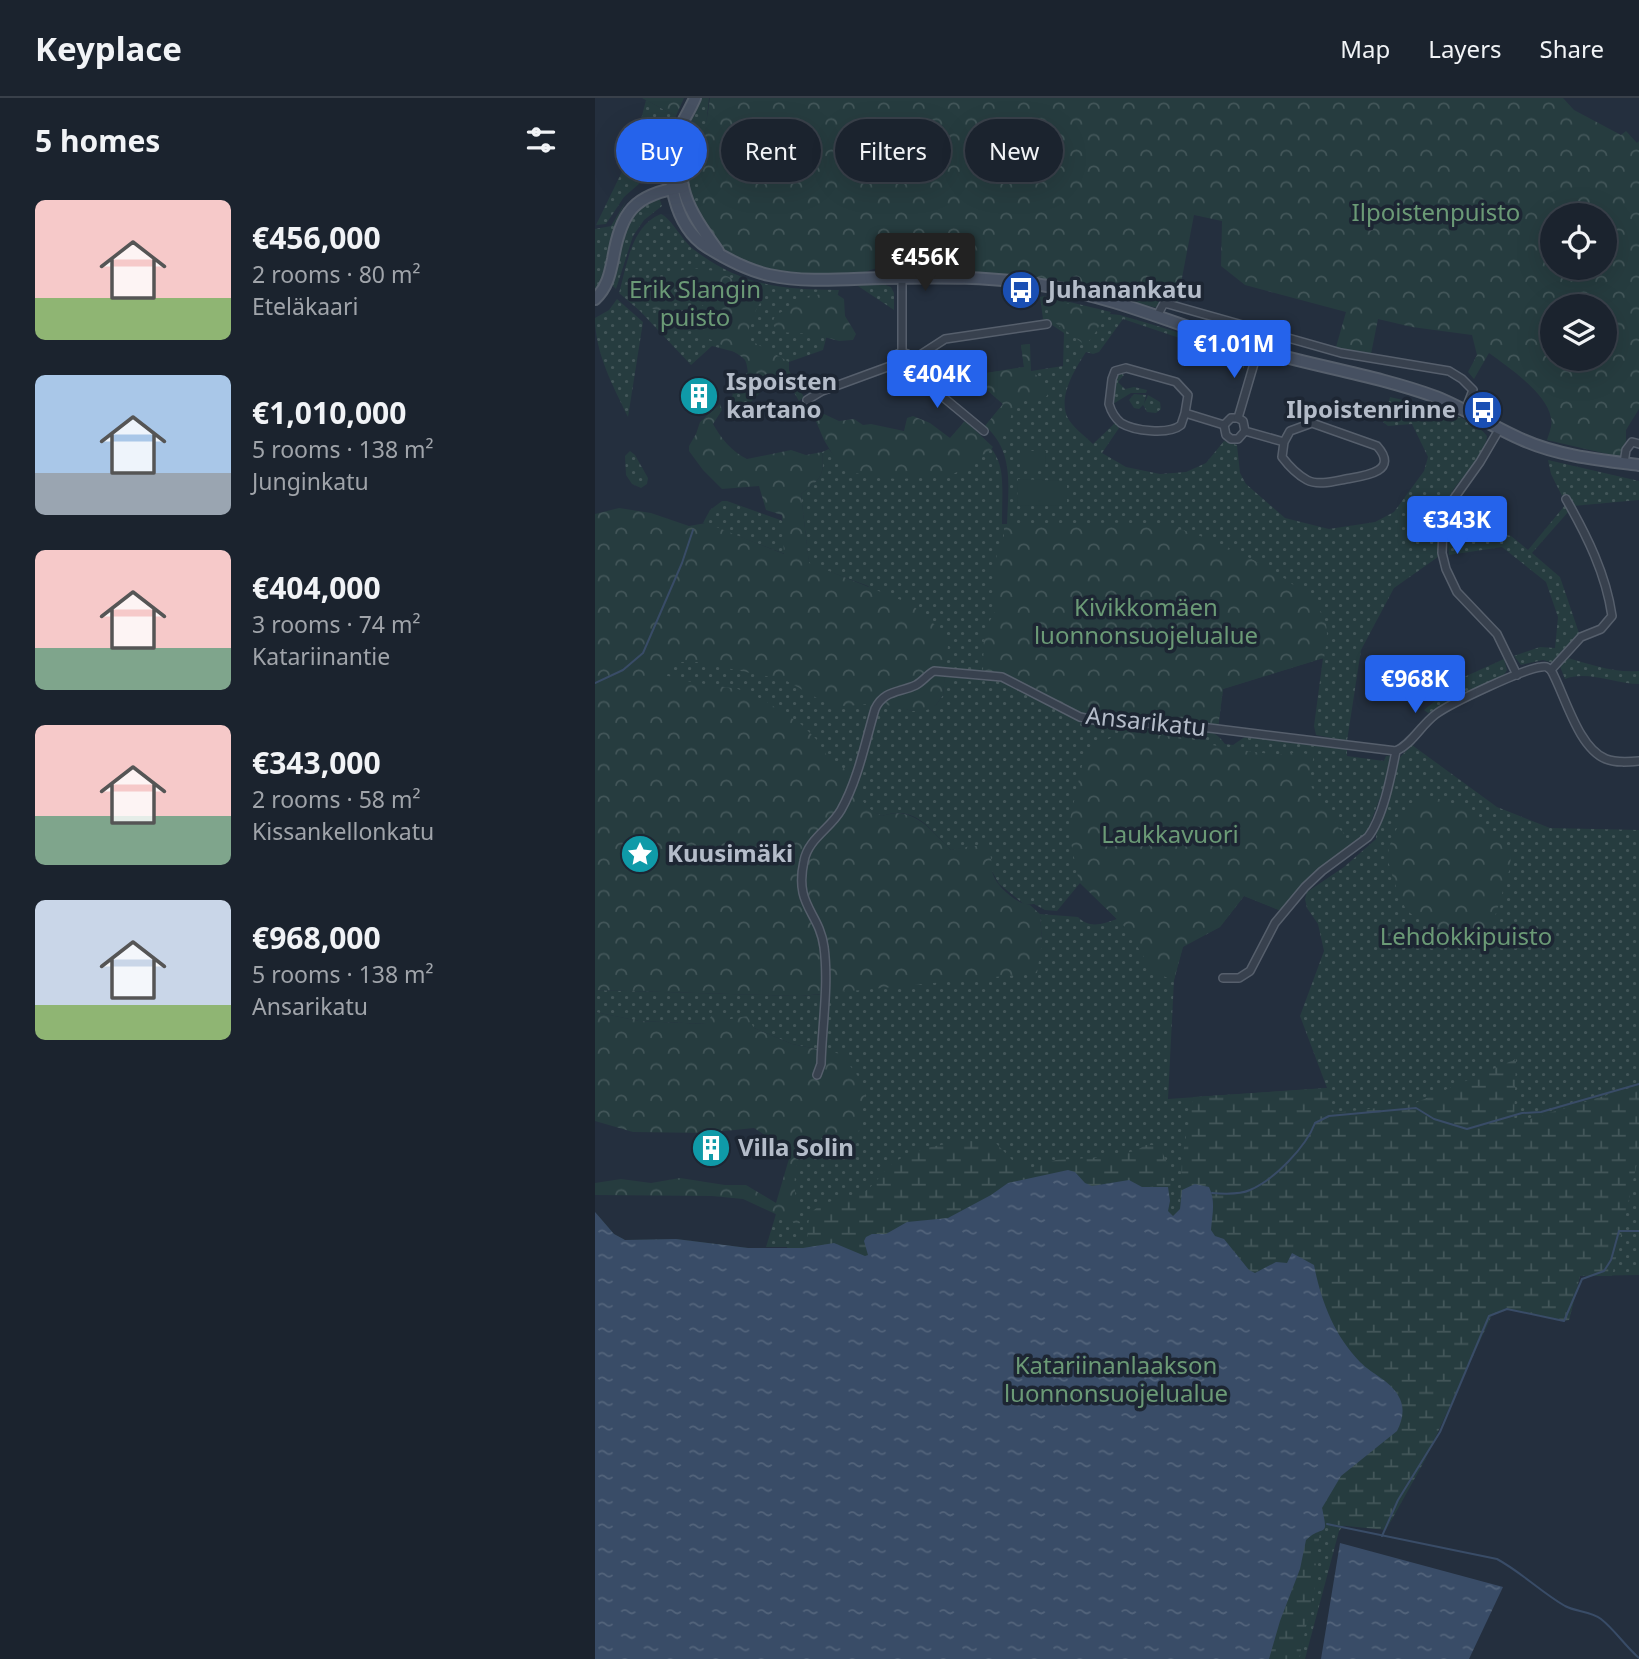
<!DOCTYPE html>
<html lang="en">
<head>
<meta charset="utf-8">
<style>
  :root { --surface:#1b232e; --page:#242b36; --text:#f1f3f6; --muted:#a0a4aa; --line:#39404a; --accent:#2563eb }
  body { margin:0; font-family:"Noto Sans",sans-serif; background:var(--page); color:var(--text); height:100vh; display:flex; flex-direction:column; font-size:26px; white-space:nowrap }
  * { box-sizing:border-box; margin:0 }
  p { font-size:23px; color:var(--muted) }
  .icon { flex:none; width:38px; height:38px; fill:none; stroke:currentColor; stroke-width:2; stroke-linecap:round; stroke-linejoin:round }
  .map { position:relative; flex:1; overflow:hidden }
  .sheet { display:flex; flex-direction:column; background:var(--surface); width:595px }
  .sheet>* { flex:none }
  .top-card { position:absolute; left:21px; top:21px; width:665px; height:63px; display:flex; gap:14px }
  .tools { position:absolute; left:945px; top:105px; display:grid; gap:14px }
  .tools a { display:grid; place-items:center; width:77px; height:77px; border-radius:50%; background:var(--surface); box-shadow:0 7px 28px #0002,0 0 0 2px var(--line); font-size:35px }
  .price { position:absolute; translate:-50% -60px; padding:0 16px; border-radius:7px; background:var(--accent); color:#fff; font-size:23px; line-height:46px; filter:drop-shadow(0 2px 4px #0008) }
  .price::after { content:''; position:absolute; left:50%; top:42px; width:21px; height:16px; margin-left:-10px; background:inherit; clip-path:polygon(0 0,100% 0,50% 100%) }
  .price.on { background:#222; color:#fff }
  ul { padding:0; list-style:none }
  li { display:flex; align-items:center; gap:21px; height:175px; padding:0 35px }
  li span { display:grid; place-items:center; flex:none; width:196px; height:140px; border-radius:10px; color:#555 }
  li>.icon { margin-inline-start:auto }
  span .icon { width:84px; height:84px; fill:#fffc; stroke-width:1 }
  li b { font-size:30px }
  h2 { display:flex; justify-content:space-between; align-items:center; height:84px; padding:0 35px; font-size:30px }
  .chip { padding:0 24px; border-radius:32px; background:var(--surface); box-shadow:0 7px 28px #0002,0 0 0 2px var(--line); font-size:24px; line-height:63px }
  .chip.on { background:var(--accent); color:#fff }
  header { display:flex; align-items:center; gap:42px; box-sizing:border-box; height:98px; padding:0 35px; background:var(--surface); border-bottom:2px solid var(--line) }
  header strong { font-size:33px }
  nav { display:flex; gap:38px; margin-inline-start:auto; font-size:24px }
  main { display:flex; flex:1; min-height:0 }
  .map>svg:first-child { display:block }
</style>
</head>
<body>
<header>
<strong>Keyplace</strong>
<nav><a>Map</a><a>Layers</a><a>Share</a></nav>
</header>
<main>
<section class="sheet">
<h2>5 homes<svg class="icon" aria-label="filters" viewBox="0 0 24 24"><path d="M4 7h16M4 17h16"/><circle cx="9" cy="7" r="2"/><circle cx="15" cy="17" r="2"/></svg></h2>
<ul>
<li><span style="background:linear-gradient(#f6c9c9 70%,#8fb573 0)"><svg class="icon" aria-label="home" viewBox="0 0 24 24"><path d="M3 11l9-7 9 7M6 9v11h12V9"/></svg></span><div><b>€456,000</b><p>2 rooms · 80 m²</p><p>Eteläkaari</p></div></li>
<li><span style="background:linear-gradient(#a9c7e8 70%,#9aa5b1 0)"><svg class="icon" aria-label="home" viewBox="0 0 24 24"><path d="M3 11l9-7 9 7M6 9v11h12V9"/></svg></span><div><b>€1,010,000</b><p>5 rooms · 138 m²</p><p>Junginkatu</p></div></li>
<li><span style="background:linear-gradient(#f6c9c9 70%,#7fa58c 0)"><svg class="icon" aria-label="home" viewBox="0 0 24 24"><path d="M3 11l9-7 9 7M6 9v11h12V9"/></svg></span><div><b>€404,000</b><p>3 rooms · 74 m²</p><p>Katariinantie</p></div></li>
<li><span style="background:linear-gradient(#f6c9c9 65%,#7fa58c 0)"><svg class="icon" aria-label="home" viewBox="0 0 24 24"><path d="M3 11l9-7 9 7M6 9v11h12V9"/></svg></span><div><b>€343,000</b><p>2 rooms · 58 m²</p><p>Kissankellonkatu</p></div></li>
<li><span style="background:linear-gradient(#c9d6e8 75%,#8fb573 0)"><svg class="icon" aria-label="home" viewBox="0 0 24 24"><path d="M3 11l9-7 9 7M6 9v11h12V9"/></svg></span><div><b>€968,000</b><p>5 rooms · 138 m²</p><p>Ansarikatu</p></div></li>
</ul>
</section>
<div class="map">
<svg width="1044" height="1561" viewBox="0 0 1044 1561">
  <defs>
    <pattern id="grass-dots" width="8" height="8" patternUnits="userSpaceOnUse" patternTransform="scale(1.75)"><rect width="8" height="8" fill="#263c3f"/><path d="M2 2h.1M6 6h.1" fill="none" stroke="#435659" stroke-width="1.8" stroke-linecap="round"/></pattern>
    <pattern id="forest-crowns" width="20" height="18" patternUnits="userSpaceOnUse" patternTransform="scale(1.75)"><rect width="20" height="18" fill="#263c3f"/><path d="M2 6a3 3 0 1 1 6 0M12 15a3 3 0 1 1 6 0" fill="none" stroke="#435659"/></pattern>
    <pattern id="wetland-marsh" width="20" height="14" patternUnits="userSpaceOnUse" patternTransform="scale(1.75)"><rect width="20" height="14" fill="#263c3f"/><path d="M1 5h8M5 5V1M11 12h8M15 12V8" fill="none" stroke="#435659"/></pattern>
    <pattern id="water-ripples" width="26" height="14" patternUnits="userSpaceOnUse" patternTransform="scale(1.75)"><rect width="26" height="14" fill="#394c67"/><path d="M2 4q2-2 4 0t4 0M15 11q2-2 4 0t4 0" fill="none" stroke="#53647b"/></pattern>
  </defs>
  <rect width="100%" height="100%" fill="#242f3e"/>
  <g fill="url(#grass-dots)" fill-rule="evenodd">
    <path d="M106,0H114C109,41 108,82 108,124L93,102L91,73L97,41V20Z"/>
    <path d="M51,2L81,18L53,78L29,99L11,126L1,127L39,49Z"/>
    <path d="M58,102H65L67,108L49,122L38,138L21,191L17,187C28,152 21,121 58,102Z"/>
    <path d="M31,103L20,126L9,182L0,194V131L16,128Z"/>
    <path d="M66,116C76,120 87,142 98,151C145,187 185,192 244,192L228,252L194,264V273L209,299L204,303L182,265L117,248L96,267L45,213L24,195C32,167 36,128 66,116Z"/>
    <path d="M264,186H288L296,189L299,195V212L263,188Z"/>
    <path d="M450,198L516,214L515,216L525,217C557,227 625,244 649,262V271L644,260L528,221L504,254L498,256L491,254C480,271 461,301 474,322C480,331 490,338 498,346L520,325L524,330L507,355L531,369L565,376L591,374L611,365L629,343L642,347L645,375L651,386L690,420L734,431L780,424L799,414L829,373L833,359L817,326L793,328L788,324L795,299C820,305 878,317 892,338C890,359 868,377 857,394C844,414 842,436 843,459L799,490L766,552L752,643L721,637L719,628L728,560L628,591L623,630L388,574V578L414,585L587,629C606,631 618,629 630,646L638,647L651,638L752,651V658L789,663L791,658L797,657L792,681L771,737L742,760L689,814L649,798L625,829L588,849L579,882L573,1001L732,990L705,918L729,853L723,826L712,810L710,801L712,794L749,769L781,741L782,728L803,661L817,647L902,709L955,730L1044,732V1177L985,1178L974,1222L899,1204L781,1390L744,1433L710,1561H325L192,1149H171L219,991L227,952L197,946L159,930L130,922L112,926L44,923L0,914V892L205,898L230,896L76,869L67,543L318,613L341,607L348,597L350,573L273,488L214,466L206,396C225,381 230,379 227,354L234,351L239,358L343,355L370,323C414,361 407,371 407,426H412C413,390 420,354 390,328L408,306L383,284L391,275L429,269L426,247L435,246L436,273L468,268L469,235L448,221L445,199ZM260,679C263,700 266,709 287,718C321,706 334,731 356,752L383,748L404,786L430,807L439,806L450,812L462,813L485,785L522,821C507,826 495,831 483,819L445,816L447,845L250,703Z"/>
    <path d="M22,201L48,224L33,319C18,288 0,255 0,220L14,212Z"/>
    <path d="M153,274L164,277L173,286L159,301L144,313L134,301L138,297L134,292Z"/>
    <path d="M525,274L529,277L523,284L530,291L539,289L552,292L551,295H536L518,306L520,283Z"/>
    <path d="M539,296L551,297L549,306L553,297L565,304L566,311L561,315L552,314L548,307L544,311L539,310L534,302Z"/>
    <path d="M35,353L40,357L53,380L52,386L46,390L37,386L31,377L30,358Z"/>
    <path d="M953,362L1044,383V402L978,408L971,396L967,398L956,376Z"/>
    <path d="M127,403H132L188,423L190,456L108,425L115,412Z"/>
    <path d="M971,406L974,413L937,455L965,479L985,538L958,565L948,562L926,567L919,558L945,549L960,550L963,519L951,484L907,449L854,457L853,440L855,424L916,438L933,452Z"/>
    <path d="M970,559C994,566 1019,575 1044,573V586C1021,586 992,572 970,581L964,566Z"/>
    <path d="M909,561L912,572L907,580L833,615L829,612L869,579Z"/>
  </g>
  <g fill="url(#forest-crowns)" fill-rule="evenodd">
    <path d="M47,0H89L81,18Z"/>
    <path d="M115,0H968L979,12L1026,37L1031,33L1042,45L1044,43V311L1031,332V344L1025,359L952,342C954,336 958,326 956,320C952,295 913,269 894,255L879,281L873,274L882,257L877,237L817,229L783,221L776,256L741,249L751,214L650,187L626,168L627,123L599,117L582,206L570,201L562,210L490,191L322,175V172C308,172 293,168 279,171C274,172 270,175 264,176C220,182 123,174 108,122C97,84 110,38 115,0ZM957,117H1010V170H957ZM957,208H1010V261H957Z"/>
    <path d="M96,170L121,173L162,192L167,202C159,214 153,227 153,241L194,264V273L200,283L194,285L185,282L178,287L173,286L164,277L153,274C152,270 152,266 150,262C146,256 114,240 107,238L99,223L108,218L110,209C96,199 96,193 86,181L79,182L70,200L71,217L56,210C55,190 77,172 96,170Z"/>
    <path d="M229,196L243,197L249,201L250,218L261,236L258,242L244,243L218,236L183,234L177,225L181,216C192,213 198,205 209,203L213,198Z"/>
    <path d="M458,202L505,213C509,225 499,238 490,247L455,221L451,204Z"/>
    <path d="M435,246V273C445,279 452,284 454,295L450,300C443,301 434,300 427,302C411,306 422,331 402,337L390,328L408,306L383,284L391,275L429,269L426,247Z"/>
    <path d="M125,306L127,312L118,326C126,340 137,354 152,361L196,352L211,357L227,354C230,379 225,381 206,396L214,465L316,506L340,527L353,548L348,597L341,607L330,613H318L283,605L252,608L234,607L190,582L102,564H79L70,577L90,583L143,591L169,602L207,627L222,642L236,664L260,676C263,697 267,709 287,718C319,707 335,732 356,752C365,751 381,745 390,750C399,755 395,768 398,776C401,788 423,807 435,807L445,816L447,845L442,875L205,898L0,892V416L24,410L56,415L94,428L111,425L189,456L187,417L171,412L164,388L127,391L108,372L94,353V348L101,336L105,324Z"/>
    <path d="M229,316L244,323L259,321L268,327L276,326L309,333L312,320L318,318L335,325L355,340L370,323L398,349L392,356C376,357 373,370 360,375C354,377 345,377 339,378C299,383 285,381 247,372L229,342L220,321Z"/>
    <path d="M409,426C459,427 509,423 559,426C601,429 715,481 730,523C734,534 731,548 729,560L628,591L623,630L495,619L407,579L388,573L389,533L401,512L400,464L404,450L409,444Z"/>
    <path d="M536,631L638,651L683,657L705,654L718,658C719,666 714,672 714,680C715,695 730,701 736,712C741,722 740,729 750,736C750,764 708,796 689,814L649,798L625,829L588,848L579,882L559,875L530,829L484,784L473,730L489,659L502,646Z"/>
    <path d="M838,699L881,714L897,737L916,755L915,770L891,847C874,842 822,825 812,812C806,805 794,770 793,761C792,739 816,701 838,699Z"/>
    <path d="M121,911L130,922L152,918L159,930L197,946L246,956L272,990L263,1037L217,1041C193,1064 199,1094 205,1125L202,1126L148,1101L117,1098L0,1097V1085L26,1081L56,1085L85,1080L130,1087H151L181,1105L196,1054L159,1030L110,1035L38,1034L0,1023V914L44,923L111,926Z"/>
  </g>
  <g fill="url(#wetland-marsh)">
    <path d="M921,961L919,1026L1044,987V1056L1017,1178H985L974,1222L969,1223L912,1211L897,1217L830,1362L791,1432L732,1426L725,1435L721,1460L720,1488L704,1561H570L573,1113L575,1117L578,1118L585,1111L587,1061L598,999L732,990L739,1015L818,1006Z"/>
    <path d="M397,1041L419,1064L438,1070L461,1062L509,1059L540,1053L551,1047H562C572,1060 577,1075 575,1092L566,1088L554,1089L304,1163L37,1166L0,1114L19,1136L30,1142L81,1141L153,1150H214L217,1148L212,1145C213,1137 212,1126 215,1118C223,1100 252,1103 267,1095C280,1088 287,1073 298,1065C326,1046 365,1044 397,1041Z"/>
  </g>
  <g fill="#263c3f">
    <path d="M425,353H451L450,371H425Z"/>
    <path d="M423,381L472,383V408L422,407Z"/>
  </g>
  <g fill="url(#water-ripples)">
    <path d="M473,1072L480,1074L490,1085L497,1088L534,1082L547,1089H573L575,1103L573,1113L578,1118L585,1111L587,1092L600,1086L614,1089C621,1103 617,1118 616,1132L620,1138L629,1141L654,1172L660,1175L681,1164L692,1165L697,1155L719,1167C726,1203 739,1237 765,1264C778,1277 798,1284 805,1301C810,1312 807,1323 802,1333L746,1378L727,1410C734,1442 729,1425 711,1442L705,1471L685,1523L674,1561H0V1114L19,1136L30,1142L81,1141L153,1150H208L239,1145L270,1158L273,1157L269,1143L271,1139L277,1136H291L312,1124L353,1120L396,1097L413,1085Z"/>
    <path d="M745,1445L908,1489L874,1561H726Z"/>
  </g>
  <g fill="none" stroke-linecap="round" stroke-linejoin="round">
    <g stroke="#394c67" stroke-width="2">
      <path d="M0,585L28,572L48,555L87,465L98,432"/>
      <path d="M617,1095C629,1096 644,1097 655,1092C679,1082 711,1049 720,1025L734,1018L821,1010L839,1021L872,1031L927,1015L946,1014L1044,986"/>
      <path d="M732,1426L902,1461C926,1474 946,1494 970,1508C981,1514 996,1513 1006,1521C1020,1532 1030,1548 1044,1560"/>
      <path d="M787,1438L803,1402L845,1334L894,1218L912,1211L969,1223L987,1181L1009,1173L1016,1162L1024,1133H1044"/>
    </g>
    <g stroke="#565f6c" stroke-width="10">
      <g id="street">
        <path d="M307,180V254L300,257L298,265L302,271L308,272L313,270L316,263L312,256L307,254"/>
        <path d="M562,218L569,205L573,206L746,255L854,273L867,281L878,292L870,313"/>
        <path d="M316,263L350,241L452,226"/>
        <path d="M313,270L389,333"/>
        <path d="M212,302L227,293L298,267"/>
        <path d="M590,315L586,327C574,337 539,333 526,325C520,320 516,313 514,306L517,281L520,273L531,270L581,284L593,297L590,315L629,327L636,320H643"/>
        <path d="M643,320L648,323L650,333L689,344L687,359C693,367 703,377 712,382C723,388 740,383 751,381C769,378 805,374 782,348L717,325L695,333L689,344"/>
        <path d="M643,320L663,252"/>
        <path d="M629,327L631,337L636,341H643L650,333"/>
        <path d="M905,330L885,364L855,406L848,430L847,455L851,471L862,494L902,536L922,577"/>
        <path d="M1029,365L1031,352L1037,344L1044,346"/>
        <path d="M956,572L986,539L1006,531L1017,518C1011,476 992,438 971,401"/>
        <path d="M956,572C970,597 983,650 1011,661C1021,665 1033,664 1044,663"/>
        <path d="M628,880H644L655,873L680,825L710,789L727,773L773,739C788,720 796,678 801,653"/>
        <path d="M222,977L226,966C227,928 234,887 229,849C224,813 199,808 209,763C213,741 235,731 246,712C263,682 270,645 280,611C289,592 304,595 321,587C328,583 332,577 339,573L407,579L485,619L504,623L590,627L801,653C817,646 826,627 841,616C856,605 928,571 946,569C952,568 952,569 956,572"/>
      </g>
    </g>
    <g stroke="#565f6c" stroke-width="14">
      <g id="secondary">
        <path d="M100,0C94,14 85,27 80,41C69,75 79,128 112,149C131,161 152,172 174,177C210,185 250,181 287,180C342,179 398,178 452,188C525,200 593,232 664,252C723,269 784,278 841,299C871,311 898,329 928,342C964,358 1005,362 1044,367"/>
        <path d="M89,32C79,88 91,109 123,153"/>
        <path d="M0,201C12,190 15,176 18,161C26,114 39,96 88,89"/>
      </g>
    </g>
    <use href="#street" stroke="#38414e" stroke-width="7"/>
    <use href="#secondary" stroke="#465061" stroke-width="10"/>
  </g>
  <defs>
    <g id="bus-disc" transform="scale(2.0125)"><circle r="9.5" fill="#1a4fb4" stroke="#1d2633"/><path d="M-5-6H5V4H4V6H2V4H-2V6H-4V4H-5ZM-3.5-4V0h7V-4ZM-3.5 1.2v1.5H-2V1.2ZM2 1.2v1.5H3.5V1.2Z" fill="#fff"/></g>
    <g id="building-disc" transform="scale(2.0125)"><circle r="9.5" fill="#0f9aa8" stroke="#1d2633"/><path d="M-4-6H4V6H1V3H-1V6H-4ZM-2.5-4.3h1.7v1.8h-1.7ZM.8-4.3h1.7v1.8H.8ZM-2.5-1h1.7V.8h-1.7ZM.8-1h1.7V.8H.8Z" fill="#fff"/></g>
    <g id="sight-disc" transform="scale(2.0125)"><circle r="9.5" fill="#0f9aa8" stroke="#1d2633"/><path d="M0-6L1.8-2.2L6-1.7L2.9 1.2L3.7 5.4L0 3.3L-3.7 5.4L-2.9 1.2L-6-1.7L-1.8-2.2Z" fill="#fff"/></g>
  </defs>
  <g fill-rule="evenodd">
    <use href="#bus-disc" x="426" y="192"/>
    <use href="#building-disc" x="104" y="298"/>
    <use href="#bus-disc" x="888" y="312"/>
    <use href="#sight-disc" x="45" y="756"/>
    <use href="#building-disc" x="116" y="1050"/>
  </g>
  <g text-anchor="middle" stroke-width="7" stroke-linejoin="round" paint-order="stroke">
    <g font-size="24" fill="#6b9a76" stroke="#1d2633">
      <text x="841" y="123">Ilpoistenpuisto</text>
      <text x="100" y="200">Erik Slangin<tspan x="100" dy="28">puisto</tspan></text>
      <text x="551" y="518">Kivikkomäen<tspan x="551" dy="28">luonnonsuojelualue</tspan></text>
      <text x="575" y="745">Laukkavuori</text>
      <text x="871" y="847">Lehdokkipuisto</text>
      <text x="521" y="1276">Katariinanlaakson<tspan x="521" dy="28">luonnonsuojelualue</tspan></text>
    </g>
    <g font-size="24" font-weight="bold" fill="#b4bcc9" stroke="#1d2633" text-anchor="start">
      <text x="453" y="200">Juhanankatu</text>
      <text x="131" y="292">Ispoisten<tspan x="131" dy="28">kartano</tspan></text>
      <text x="861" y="320" text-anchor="end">Ilpoistenrinne</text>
      <text x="72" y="764">Kuusimäki</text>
      <text x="143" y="1058">Villa Solin</text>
    </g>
    <g font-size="24" fill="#b4bcc9" stroke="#1d2633">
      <text transform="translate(551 624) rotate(6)" y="8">Ansarikatu</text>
    </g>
  </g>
</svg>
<div class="tools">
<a><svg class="icon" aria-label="locate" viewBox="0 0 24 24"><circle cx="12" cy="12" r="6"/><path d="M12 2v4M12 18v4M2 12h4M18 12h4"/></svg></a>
<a><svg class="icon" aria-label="layers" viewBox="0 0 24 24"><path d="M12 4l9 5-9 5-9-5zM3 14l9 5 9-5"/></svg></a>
</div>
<b class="price on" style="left:330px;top:195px">€456K</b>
<b class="price" style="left:639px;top:282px">€1.01M</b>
<b class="price" style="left:342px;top:312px">€404K</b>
<b class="price" style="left:862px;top:458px">€343K</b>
<b class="price" style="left:820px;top:617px">€968K</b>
<div class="top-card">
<a class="chip on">Buy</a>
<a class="chip">Rent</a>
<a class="chip">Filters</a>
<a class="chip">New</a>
</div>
</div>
</main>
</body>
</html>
